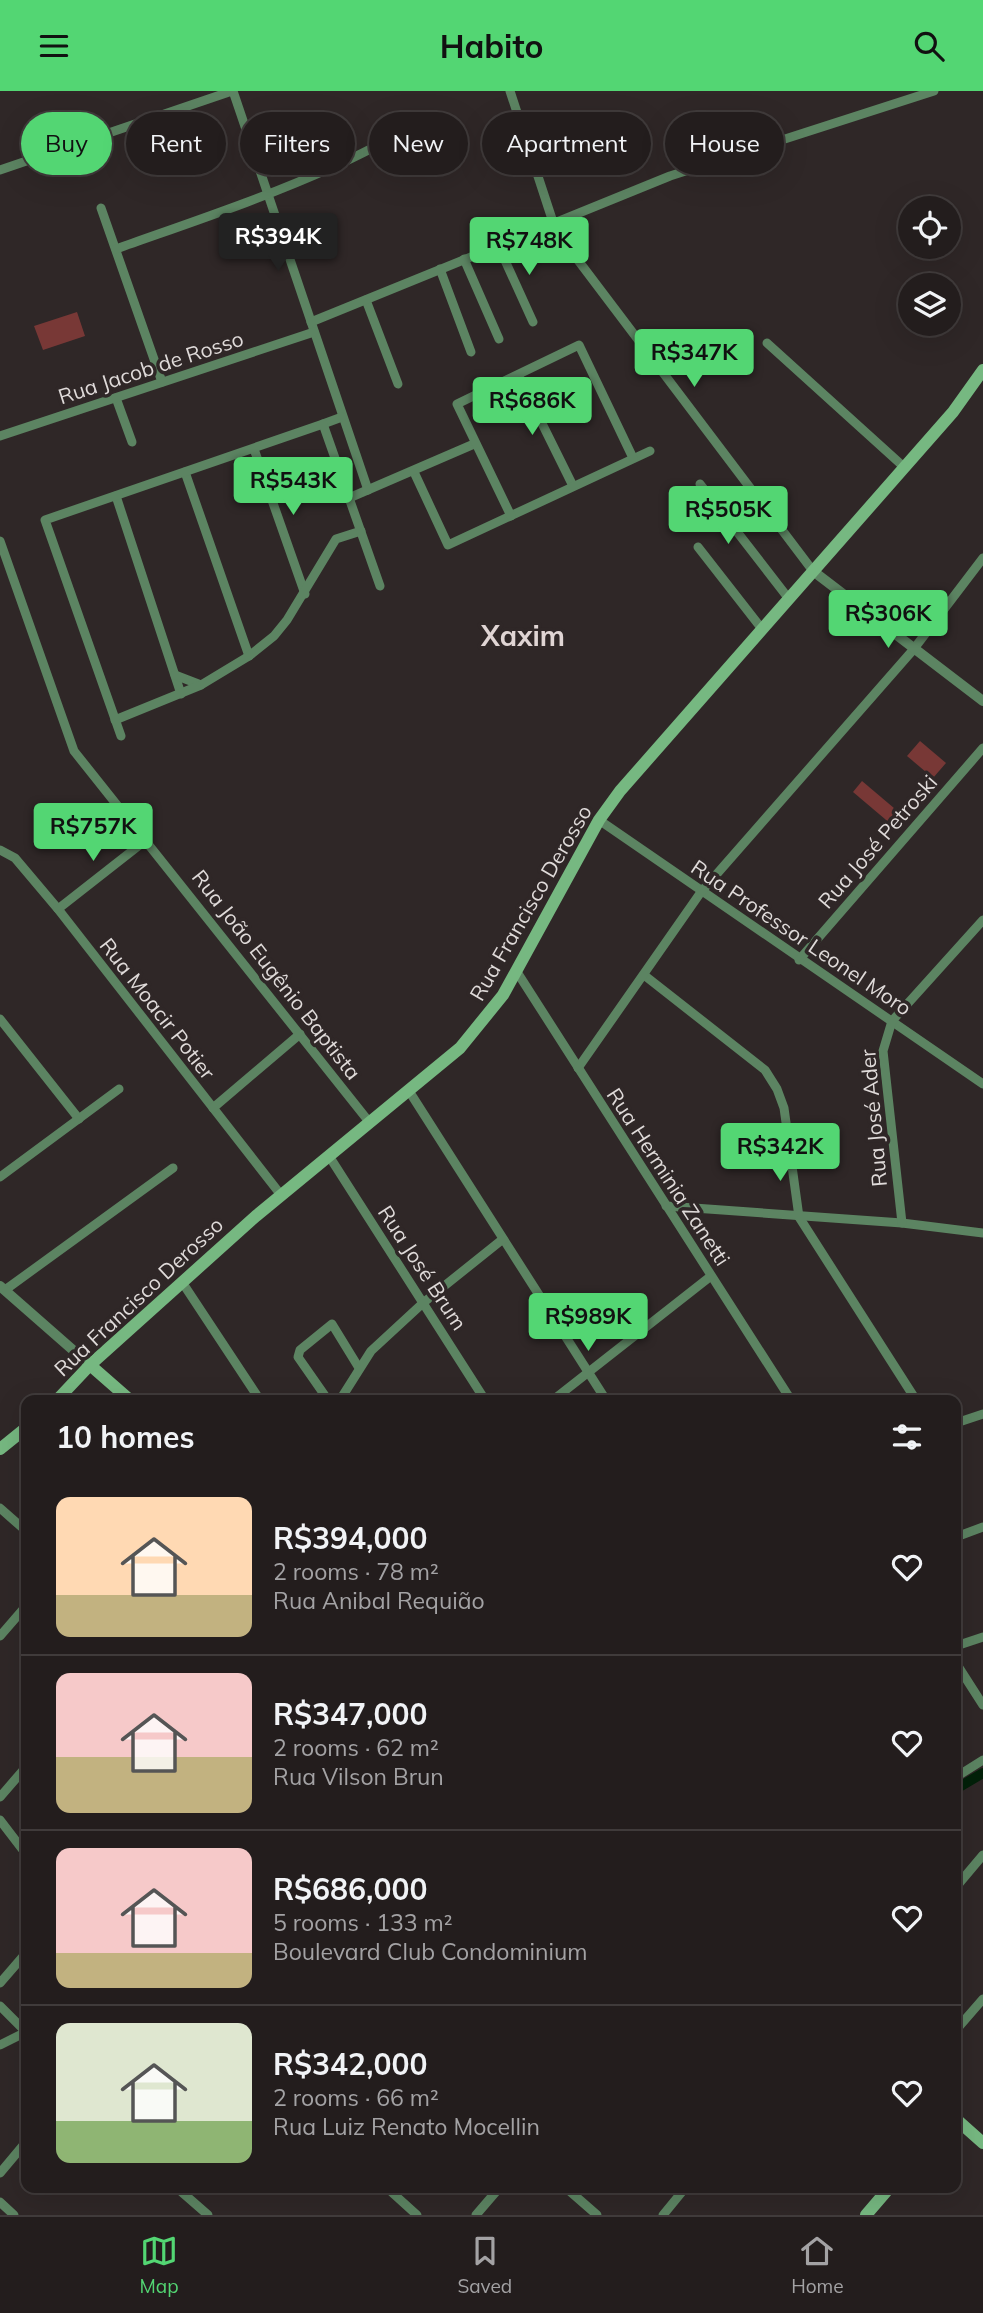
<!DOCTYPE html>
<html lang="en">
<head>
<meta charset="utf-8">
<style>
  :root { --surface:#231d1d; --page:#2b2626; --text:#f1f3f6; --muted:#a3a2a4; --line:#403b3b; --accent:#53d673 }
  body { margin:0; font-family:Mulish,sans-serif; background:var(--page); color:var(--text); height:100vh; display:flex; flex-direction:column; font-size:26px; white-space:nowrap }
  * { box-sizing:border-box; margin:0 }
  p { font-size:23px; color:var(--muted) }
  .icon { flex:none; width:38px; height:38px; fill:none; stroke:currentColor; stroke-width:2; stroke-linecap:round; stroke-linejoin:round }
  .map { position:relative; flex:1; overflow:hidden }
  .panel { position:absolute; left:21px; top:1304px; width:940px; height:798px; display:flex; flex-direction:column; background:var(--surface); border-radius:14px; box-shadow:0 7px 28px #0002,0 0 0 2px var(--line) }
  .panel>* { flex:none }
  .hud { position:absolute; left:21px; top:21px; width:942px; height:63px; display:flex; gap:14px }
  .controls { position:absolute; left:898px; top:105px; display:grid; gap:14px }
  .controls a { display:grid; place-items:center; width:63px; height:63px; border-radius:50%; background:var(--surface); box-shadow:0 7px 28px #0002,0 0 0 2px var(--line); font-size:35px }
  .price { position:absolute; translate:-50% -60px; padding:0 16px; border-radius:7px; background:var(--accent); color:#111; font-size:23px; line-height:46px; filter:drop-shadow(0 2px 4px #0008) }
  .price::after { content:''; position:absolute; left:50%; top:42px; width:21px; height:16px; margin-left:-10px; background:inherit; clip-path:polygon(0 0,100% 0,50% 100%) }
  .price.current { background:#222; color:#fff }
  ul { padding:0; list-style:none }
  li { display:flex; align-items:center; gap:21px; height:175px; padding:0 35px }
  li+li { border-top:2px solid var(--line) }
  li span { display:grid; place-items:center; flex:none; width:196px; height:140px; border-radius:14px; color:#555 }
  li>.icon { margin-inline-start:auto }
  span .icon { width:84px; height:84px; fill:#fffc; stroke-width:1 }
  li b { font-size:30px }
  h2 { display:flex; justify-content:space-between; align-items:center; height:84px; padding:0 35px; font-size:30px }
  .tag { padding:0 24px; border-radius:32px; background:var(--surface); box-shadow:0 7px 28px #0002,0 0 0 2px var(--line); font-size:24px; line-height:63px }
  .tag.current { background:var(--accent); color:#111 }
  header { display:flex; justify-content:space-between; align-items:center; height:91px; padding:0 35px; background:var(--accent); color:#111; font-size:32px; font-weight:700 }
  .dock { display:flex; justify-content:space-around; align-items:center; height:98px; border-top:2px solid var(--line); background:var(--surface); font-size:19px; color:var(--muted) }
  .dock a { display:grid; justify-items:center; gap:4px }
  .dock .current { color:var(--accent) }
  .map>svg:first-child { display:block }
</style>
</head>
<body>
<header><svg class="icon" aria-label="menu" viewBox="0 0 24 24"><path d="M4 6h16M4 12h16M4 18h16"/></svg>Habito<svg class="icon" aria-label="search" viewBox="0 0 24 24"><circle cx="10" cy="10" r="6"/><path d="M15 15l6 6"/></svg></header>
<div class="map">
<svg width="983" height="2124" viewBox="0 0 983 2124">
  <rect width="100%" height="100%" fill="#2f2727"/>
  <g fill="#783836">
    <path d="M77,221L85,245L43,259L34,235Z"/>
    <path d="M920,650L946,672L933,687L907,665Z"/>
    <path d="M862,690L901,723L892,734L853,701Z"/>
  </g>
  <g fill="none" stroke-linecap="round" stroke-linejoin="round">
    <path stroke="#022009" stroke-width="10" d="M956,1698L983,1682"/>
    <g stroke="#5c8462" stroke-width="9">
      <path d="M233,0L368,399"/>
      <path d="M510,0L553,131L568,156L813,480"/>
      <path d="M0,79L232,0"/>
      <path d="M101,117L162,291"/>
      <path d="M498,154L533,231"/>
      <path d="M116,158C189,132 262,108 333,76C369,60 402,40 440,26L450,31L451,36C438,54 404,55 385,53"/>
      <path d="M464,168L499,248"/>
      <path d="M440,178L471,261"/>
      <path d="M366,209L398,293"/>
      <path d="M311,231L670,85L934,0"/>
      <path d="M767,252L904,376"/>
      <path d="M518,284L573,395"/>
      <path d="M116,307L132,351"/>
      <path d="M323,333L342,326"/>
      <path d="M0,345L314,241"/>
      <path d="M254,358L305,503"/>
      <path d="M185,381L249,565"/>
      <path d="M414,381L448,454L650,360"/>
      <path d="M700,393L789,508"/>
      <path d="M116,405L181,603"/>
      <path d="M349,407L474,353"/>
      <path d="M511,425L457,313L579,254L633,367"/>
      <path d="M0,450L74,660L370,1032"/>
      <path d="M698,456L762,538"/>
      <path d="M175,584L201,594"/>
      <path d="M115,629L201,594L249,565L274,545L287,529L336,448L361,440"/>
      <path d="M121,645L45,429L323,333L380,495"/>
      <path d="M599,729L983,993"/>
      <path d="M0,759L15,767L58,818L281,1104"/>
      <path d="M58,818L146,749"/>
      <path d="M799,869L983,657"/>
      <path d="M517,881L791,1309"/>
      <path d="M644,884L765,979L777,998L784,1017L799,1126L916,1309"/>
      <path d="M0,928L79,1028"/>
      <path d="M578,977L701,801L913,559L983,467"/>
      <path d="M409,1000L606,1309"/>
      <path d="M213,1017L300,943"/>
      <path d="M329,1065L485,1309"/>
      <path d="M0,1086L119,998"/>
      <path d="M666,1115L902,1132L983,1142"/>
      <path d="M902,1132L883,960L892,930L983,829"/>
      <path d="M182,1191L258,1306"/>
      <path d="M5,1199L173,1077"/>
      <path d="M328,1309L298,1266L300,1259L332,1233L359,1277"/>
      <path d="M340,1309L371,1260L423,1212L503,1148"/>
      <path d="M553,1309L711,1185"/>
      <path d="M956,1332L983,1323"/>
      <path d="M0,1417L26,1440"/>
      <path d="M956,1446L983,1436"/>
      <path d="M0,1545L26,1515"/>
      <path d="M956,1555L983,1546"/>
      <path d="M956,1572L983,1614"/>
      <path d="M956,1686L983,1669"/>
      <path d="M0,1706L26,1676"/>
      <path d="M0,1729L26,1763"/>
      <path d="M956,1796L983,1764"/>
      <path d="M0,1892L26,1862"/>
      <path d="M0,1915L26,1941"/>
      <path d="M956,1939L983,1908"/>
      <path d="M0,1954L26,1941"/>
      <path d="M0,2082L26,2051"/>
      <path d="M176,2096L208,2124"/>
      <path d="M386,2096L417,2124"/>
      <path d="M565,2096L597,2124"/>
      <path d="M0,2111L14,2124"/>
      <path d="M476,2124L500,2096"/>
      <path d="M663,2124L686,2096"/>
    </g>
    <g stroke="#5c8462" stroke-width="10">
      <path d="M813,480L983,610"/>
      <path d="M0,1195L90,1274"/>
    </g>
    <g stroke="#76b881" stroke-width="12">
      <path d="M90,1274L130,1309"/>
      <path d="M57,1309L90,1274L256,1125L460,957L503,904L599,729L620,700L953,321L983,279"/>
      <path d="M0,1358L26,1337"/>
      <path d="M956,2028L983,2052"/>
      <path d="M866,2124L890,2096"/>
    </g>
  </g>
  <g text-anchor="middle" stroke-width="7" stroke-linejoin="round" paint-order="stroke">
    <g font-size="21" fill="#dfdad9" stroke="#2f2727">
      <text transform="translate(151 277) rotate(-18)" y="7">Rua Jacob de Rosso</text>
      <text transform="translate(878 751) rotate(-49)" y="7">Rua José Petroski</text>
      <text transform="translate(531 812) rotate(-60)" y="7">Rua Francisco Derosso</text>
      <text transform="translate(801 847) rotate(34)" y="7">Rua Professor Leonel Moro</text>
      <text transform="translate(276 884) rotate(52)" y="7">Rua João Eugênio Baptista</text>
      <text transform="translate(157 918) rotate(52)" y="7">Rua Moacir Potier</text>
      <text transform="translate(874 1027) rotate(-95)" y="7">Rua José Ader</text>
      <text transform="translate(668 1086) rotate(57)" y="7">Rua Herminia Zanetti</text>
      <text transform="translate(422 1177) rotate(57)" y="7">Rua José Brum</text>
      <text transform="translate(139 1206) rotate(-43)" y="7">Rua Francisco Derosso</text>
    </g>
    <g font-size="28" font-weight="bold" fill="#e0d5d4" stroke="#2f2727">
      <text x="523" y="555">Xaxim</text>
    </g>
  </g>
</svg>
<div class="controls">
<a><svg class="icon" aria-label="locate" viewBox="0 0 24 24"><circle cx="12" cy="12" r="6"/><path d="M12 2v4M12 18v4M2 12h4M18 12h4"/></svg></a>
<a><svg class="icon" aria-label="layers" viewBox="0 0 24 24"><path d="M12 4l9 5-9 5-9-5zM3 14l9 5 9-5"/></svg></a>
</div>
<b class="price current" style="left:278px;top:182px">R$394K</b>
<b class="price" style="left:529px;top:186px">R$748K</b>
<b class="price" style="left:694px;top:298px">R$347K</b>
<b class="price" style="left:532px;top:346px">R$686K</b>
<b class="price" style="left:293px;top:426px">R$543K</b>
<b class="price" style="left:728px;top:455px">R$505K</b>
<b class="price" style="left:888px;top:559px">R$306K</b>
<b class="price" style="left:93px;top:772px">R$757K</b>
<b class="price" style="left:780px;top:1092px">R$342K</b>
<b class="price" style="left:588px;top:1262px">R$989K</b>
<div class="hud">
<a class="tag current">Buy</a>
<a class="tag">Rent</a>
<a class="tag">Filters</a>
<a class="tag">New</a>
<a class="tag">Apartment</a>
<a class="tag">House</a>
</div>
<section class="panel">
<h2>10 homes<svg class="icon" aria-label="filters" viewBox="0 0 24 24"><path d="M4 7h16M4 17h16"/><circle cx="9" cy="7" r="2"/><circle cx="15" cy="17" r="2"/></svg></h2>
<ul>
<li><span style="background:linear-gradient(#ffd9b3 70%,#c2b280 0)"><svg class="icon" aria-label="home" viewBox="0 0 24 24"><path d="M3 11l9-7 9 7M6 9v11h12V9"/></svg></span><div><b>R$394,000</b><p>2 rooms · 78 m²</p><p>Rua Anibal Requião</p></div><svg class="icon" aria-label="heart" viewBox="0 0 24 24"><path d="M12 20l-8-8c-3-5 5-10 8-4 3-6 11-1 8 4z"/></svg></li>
<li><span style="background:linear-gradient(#f6c9c9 60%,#c2b280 0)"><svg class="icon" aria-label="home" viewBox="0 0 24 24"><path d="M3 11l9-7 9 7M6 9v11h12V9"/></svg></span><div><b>R$347,000</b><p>2 rooms · 62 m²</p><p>Rua Vilson Brun</p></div><svg class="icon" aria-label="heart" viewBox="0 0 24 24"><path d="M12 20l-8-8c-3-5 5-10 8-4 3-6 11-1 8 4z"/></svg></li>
<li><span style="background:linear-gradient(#f6c9c9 75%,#c2b280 0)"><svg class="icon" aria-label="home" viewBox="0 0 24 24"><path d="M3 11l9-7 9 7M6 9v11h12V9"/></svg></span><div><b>R$686,000</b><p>5 rooms · 133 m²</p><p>Boulevard Club Condominium</p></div><svg class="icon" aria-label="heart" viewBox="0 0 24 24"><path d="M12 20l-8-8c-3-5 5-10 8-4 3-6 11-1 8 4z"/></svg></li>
<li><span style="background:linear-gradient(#dfe7d0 70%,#8fb573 0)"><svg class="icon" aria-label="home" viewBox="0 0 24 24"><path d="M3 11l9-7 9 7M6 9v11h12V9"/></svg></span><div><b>R$342,000</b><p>2 rooms · 66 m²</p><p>Rua Luiz Renato Mocellin</p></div><svg class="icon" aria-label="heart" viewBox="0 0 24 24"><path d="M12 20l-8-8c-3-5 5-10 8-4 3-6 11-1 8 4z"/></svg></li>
</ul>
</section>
</div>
<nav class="dock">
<a class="current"><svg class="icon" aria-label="map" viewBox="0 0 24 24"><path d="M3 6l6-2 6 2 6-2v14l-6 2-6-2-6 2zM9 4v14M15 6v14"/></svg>Map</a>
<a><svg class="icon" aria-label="saved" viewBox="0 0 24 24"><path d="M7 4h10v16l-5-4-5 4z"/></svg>Saved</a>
<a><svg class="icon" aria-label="home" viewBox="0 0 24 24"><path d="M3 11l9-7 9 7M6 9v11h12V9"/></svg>Home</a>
</nav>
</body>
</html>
